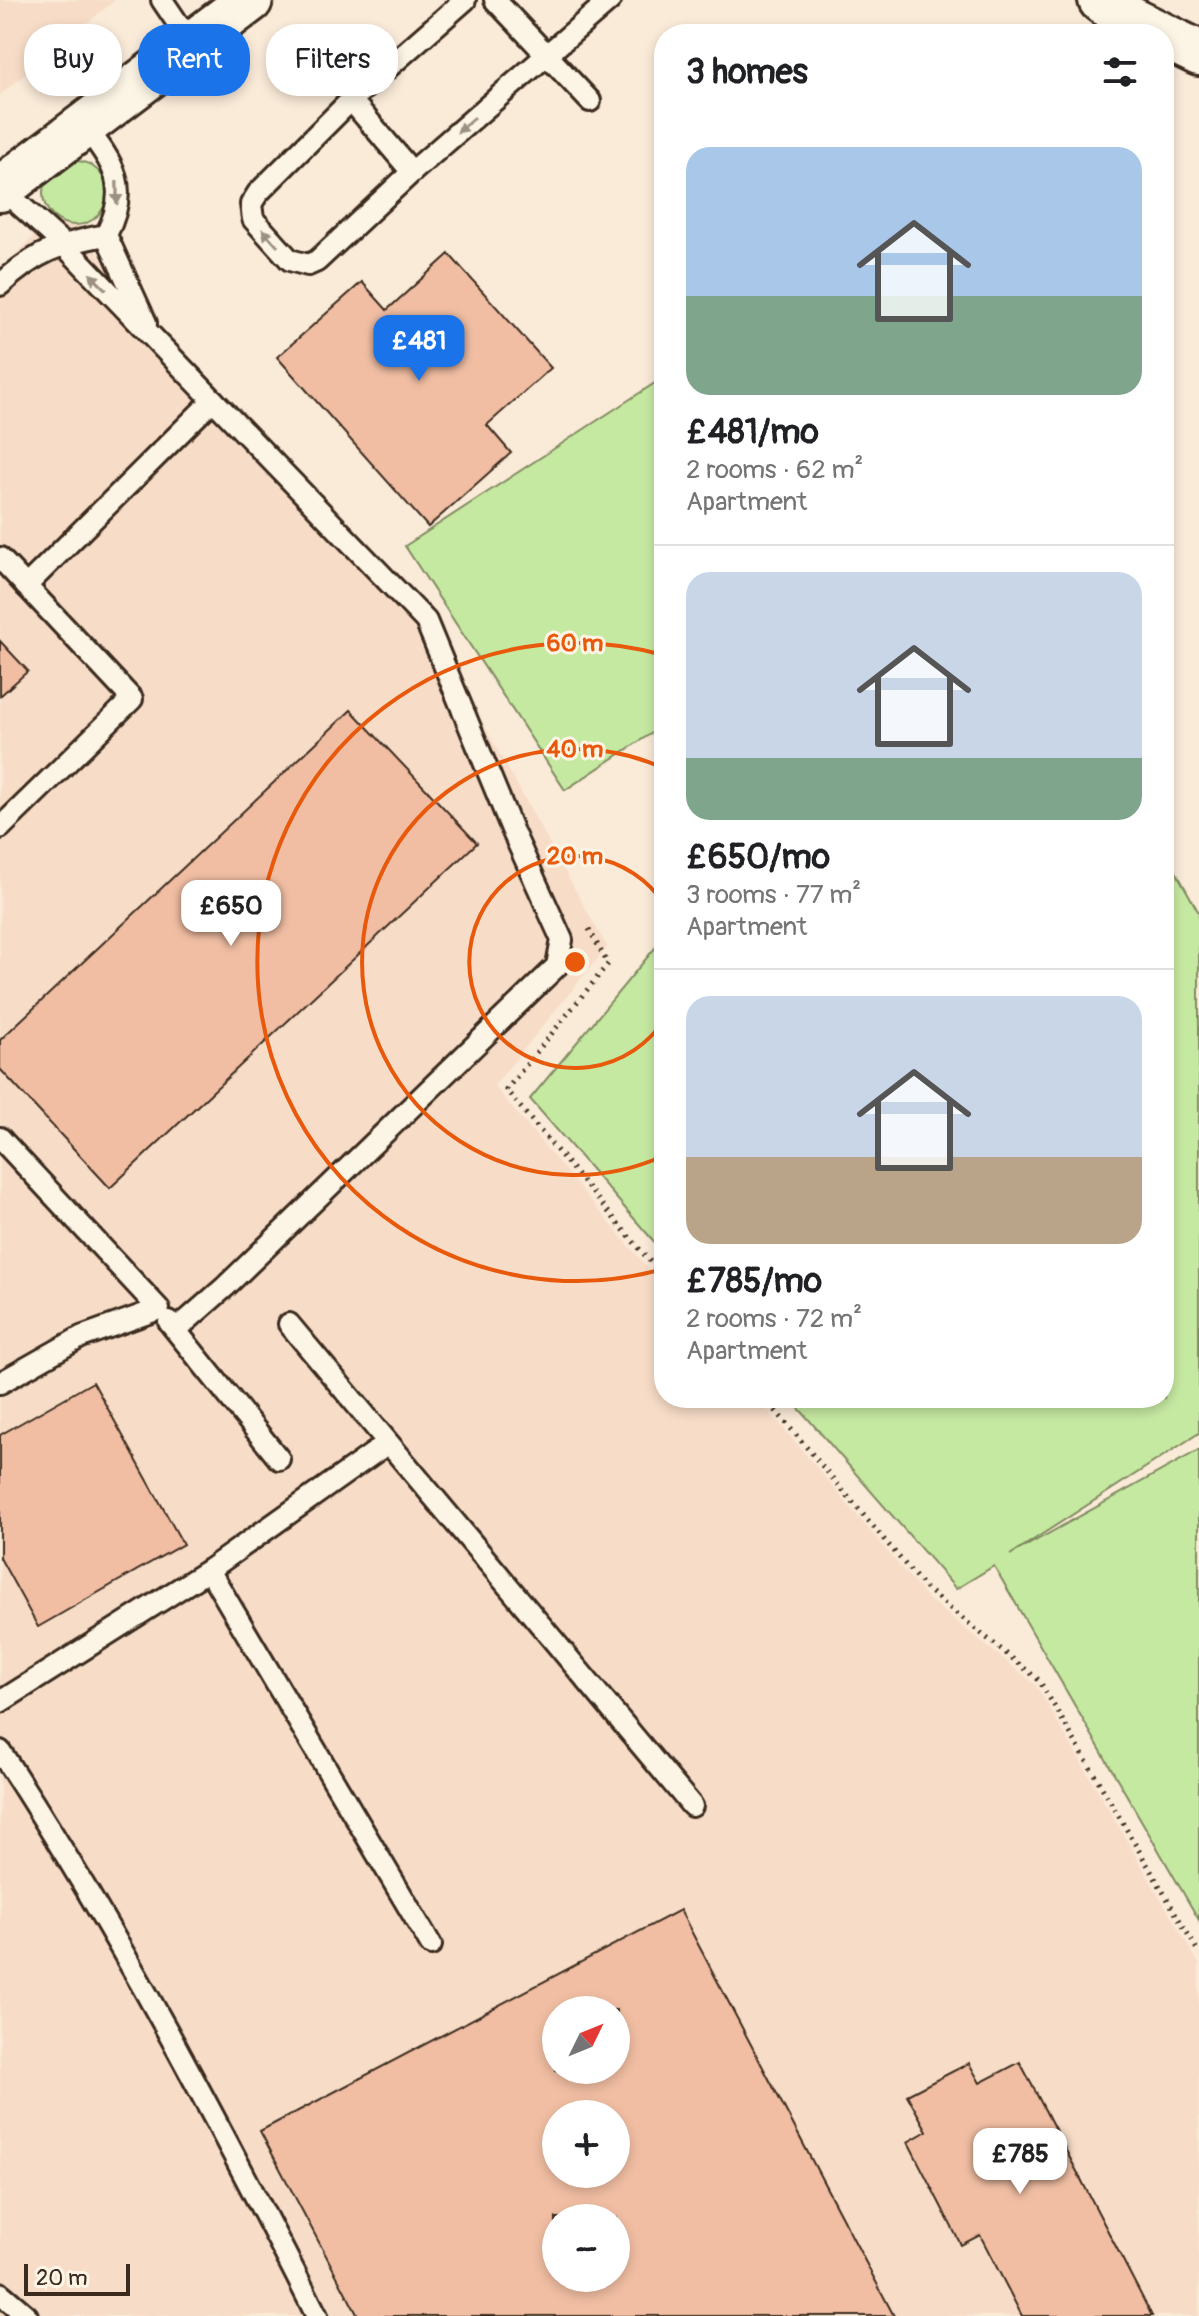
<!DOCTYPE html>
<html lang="en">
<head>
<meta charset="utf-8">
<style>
  :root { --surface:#fff; --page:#f2f2f2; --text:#202124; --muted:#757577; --line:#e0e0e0; --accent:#1a73e8 }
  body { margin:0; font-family:Pangolin,sans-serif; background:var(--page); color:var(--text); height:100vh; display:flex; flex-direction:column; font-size:30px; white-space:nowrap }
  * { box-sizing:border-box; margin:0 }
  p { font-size:26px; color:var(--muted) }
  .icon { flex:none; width:44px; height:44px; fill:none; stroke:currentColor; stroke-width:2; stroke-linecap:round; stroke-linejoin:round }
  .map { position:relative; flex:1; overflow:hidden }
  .drawer { position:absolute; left:654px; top:24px; width:520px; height:1384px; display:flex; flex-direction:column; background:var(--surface); border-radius:32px; box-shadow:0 4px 12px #0003 }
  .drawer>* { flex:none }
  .banner { position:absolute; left:24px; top:24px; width:510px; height:72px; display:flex; gap:16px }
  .needle { width:52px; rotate:47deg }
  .controls { position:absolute; left:542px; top:1996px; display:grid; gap:16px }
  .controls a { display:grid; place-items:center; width:88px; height:88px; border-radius:50%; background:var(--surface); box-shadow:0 4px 12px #0003; font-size:40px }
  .scale { position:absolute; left:24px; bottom:20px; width:106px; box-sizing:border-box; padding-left:8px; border:4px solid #3b2a1e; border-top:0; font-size:22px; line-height:28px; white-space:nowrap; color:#3b2a1e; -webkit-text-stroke:6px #fcf5e5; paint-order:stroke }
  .price { position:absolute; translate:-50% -68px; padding:0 18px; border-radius:16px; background:#fff; color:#222; font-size:26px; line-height:52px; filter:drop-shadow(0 2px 4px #0008) }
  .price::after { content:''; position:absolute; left:50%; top:48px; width:24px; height:18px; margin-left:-12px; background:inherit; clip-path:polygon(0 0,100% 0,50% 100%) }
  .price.active { background:var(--accent); color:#fff }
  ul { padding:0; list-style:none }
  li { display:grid; align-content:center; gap:16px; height:424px; padding:0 32px }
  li+li { border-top:2px solid var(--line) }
  li span { display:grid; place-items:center; height:248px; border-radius:24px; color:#555 }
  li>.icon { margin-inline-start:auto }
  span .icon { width:144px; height:144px; fill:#fffc; stroke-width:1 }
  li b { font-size:34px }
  h2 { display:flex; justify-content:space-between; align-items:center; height:96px; padding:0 32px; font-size:34px }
  .tag { padding:0 28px; border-radius:32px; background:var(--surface); box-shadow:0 4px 12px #0003; font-size:28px; line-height:72px }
  .tag.active { background:var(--accent); color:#fff }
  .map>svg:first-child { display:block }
</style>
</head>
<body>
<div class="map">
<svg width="1199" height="2316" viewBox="0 0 1199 2316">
  <rect width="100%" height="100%" fill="#faead8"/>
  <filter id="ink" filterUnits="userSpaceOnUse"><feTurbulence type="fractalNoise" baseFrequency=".0125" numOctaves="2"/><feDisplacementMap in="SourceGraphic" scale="16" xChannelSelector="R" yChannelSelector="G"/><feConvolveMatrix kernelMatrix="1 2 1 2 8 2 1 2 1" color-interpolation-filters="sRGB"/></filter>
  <g filter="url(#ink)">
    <g fill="#f7ddc8" fill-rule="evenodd">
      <path d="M0,0H115L0,95Z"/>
      <path d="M65,204L153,337L426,621L607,947L494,1086L664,1287V1398H758L927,1598L1036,1685L1199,1964V2316H0V271ZM556,2010H616V2070H556ZM556,2114H616V2174H556ZM556,2218H616V2278H556Z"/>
    </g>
    <g fill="#c6e9a2" stroke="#808a60" stroke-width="2">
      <circle cx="75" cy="193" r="32"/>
      <path d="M664,377V725L565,790L405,546Z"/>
      <path d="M1164,850L1199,913V1433L1010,1555L1199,1450V1920L994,1566L956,1589L790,1398H1164Z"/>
      <path d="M664,937V1253L530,1099Z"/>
    </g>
    <g fill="#f1bea3" stroke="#3b2a1e" stroke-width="2" fill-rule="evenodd">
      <path d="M449,254L551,368L487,425L511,453L428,527L277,357L362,282L387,310Z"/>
      <path d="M0,641L28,671L0,696Z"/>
      <path d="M351,710L477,843L110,1188L0,1069V1040Z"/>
      <path d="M93,1382L183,1544L38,1627L0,1558V1435Z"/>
      <path d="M680,1910L894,2316H358L260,2131ZM556,2010H616V2070H556ZM556,2114H616V2174H556ZM556,2218H616V2278H556Z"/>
      <path d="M1020,2062L1152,2316H1022L980,2235L961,2245L908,2142L927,2131L907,2095L969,2063L980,2083Z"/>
    </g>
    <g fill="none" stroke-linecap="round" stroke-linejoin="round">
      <g stroke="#3b2a1e" stroke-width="26">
        <g id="lane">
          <path d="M162,0L191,43"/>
          <path d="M465,0L351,100L258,193L251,204L253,219L290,260L308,265L317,261L412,172L610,0"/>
          <path d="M495,0L590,101"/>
          <path d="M351,100L412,172"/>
          <path d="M84,125C114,164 131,187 106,235L146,323"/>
          <path d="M1,188L62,243L426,621L513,832L562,940L557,966L225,1287L176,1330"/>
          <path d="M0,285C36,252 58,244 106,235"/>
          <path d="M0,558L132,699L0,828"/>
          <path d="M26,586L213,400"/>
          <path d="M0,1138L159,1309L81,1337L0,1383"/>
          <path d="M169,1322L279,1459"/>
          <path d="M289,1324L692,1806"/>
          <path d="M209,1570L431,1945"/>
          <path d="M0,1702L209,1570L388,1443"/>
          <path d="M0,1751C119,1932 219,2124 317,2316"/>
          <path d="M0,2293L27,2316"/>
        </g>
      </g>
      <g stroke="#3b2a1e" stroke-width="50">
        <g id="secondary">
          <path d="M1101,0L1120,14L1160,34"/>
          <path d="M1164,36L1199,53"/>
          <path d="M0,189L250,0"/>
        </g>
      </g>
      <g stroke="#3b2a1e" stroke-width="5" stroke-dasharray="2 6" stroke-linecap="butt">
        <path d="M589,929L608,964L506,1090L664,1278"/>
        <path d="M765,1398L925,1588L1039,1680L1199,1953"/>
      </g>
      <use href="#lane" stroke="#fcf5e5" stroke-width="20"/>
      <use href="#secondary" stroke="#fcf5e5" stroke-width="44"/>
    </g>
    <defs><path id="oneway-solid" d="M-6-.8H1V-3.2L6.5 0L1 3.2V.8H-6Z" transform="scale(2)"/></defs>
    <g fill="#9c9082">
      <use href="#oneway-solid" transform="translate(466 125) rotate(139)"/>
      <use href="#oneway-solid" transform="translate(117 193) rotate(89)"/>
      <use href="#oneway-solid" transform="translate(270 238) rotate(-132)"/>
      <use href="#oneway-solid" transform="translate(98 282) rotate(-135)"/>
    </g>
  </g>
  <g fill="none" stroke="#e8590c" stroke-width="4">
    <path d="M664 1020A106 106 0 1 1 664 904"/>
    <path d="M663 1156A213 213 0 1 1 663 768"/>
    <path d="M663 1269A319 319 0 1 1 663 655"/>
  </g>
  <circle cx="575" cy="962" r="12" fill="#e8590c" stroke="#fcf5e5" stroke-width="4"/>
  <g font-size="24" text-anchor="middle" font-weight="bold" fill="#e8590c" stroke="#fcf5e5" stroke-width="6" stroke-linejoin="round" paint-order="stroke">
    <text x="575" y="651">60 m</text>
    <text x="575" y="757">40 m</text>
    <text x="575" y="864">20 m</text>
  </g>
</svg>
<div class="controls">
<a><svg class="needle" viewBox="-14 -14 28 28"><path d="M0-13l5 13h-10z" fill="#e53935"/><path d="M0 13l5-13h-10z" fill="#757577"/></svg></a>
<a>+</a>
<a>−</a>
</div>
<div class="scale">20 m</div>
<b class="price active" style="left:419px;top:383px">£481</b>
<b class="price" style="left:231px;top:948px">£650</b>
<b class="price" style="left:1020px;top:2196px">£785</b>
<div class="banner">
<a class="tag">Buy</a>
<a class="tag active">Rent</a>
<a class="tag">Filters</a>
</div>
<section class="drawer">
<h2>3 homes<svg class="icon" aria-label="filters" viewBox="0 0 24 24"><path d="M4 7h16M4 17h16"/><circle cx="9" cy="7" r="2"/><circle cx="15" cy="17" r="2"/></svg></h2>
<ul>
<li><span style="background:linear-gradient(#a9c7e8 60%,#7fa58c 0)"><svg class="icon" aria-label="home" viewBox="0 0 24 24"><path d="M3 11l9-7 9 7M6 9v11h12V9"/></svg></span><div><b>£481/mo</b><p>2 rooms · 62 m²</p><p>Apartment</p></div></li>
<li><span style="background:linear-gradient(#c9d6e8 75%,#7fa58c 0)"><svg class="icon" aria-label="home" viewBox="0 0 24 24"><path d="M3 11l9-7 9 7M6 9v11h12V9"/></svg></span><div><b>£650/mo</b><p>3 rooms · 77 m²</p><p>Apartment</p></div></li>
<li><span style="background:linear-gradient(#c9d6e8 65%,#b9a48a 0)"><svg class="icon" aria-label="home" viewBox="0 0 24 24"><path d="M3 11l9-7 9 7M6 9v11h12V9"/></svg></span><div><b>£785/mo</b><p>2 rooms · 72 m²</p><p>Apartment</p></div></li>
</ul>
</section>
</div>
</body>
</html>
